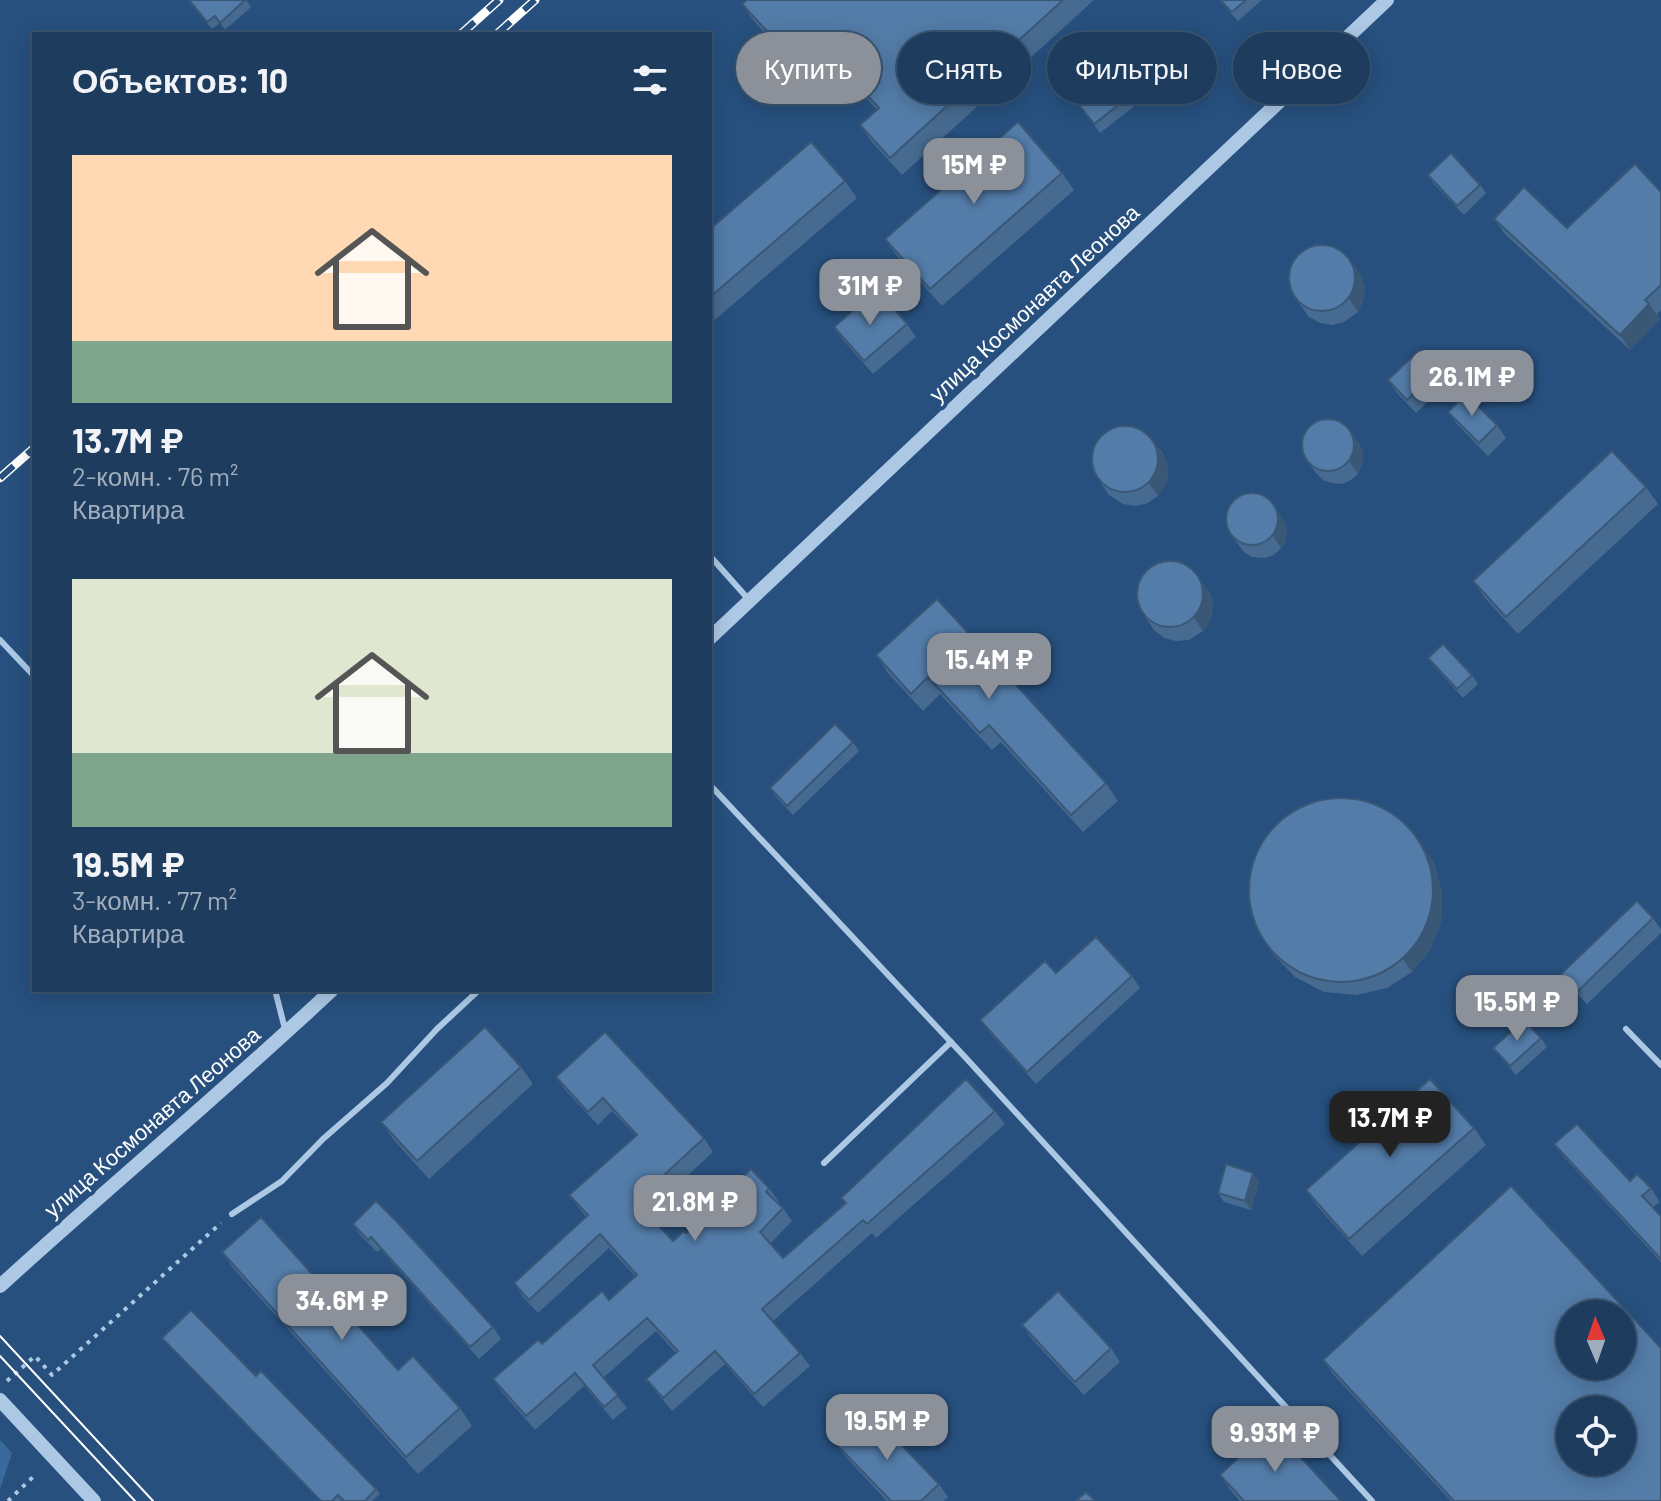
<!DOCTYPE html>
<html lang="ru">
<head>
<meta charset="utf-8">
<style>
  :root { --surface:#1d3c5e; --page:#2a4767; --text:#f1f3f6; --muted:#a0adbc; --line:#3b5673; --accent:#8c9099 }
  body { margin:0; font-family:Barlow,sans-serif; background:var(--page); color:var(--text); height:100vh; display:flex; flex-direction:column; font-size:30px; white-space:nowrap }
  * { box-sizing:border-box; margin:0 }
  p { font-size:26px; color:var(--muted) }
  .icon { flex:none; width:44px; height:44px; fill:none; stroke:currentColor; stroke-width:2; stroke-linecap:round; stroke-linejoin:round }
  .map { position:relative; flex:1; overflow:hidden }
  .drawer { position:absolute; left:32px; top:32px; width:680px; height:960px; display:flex; flex-direction:column; background:var(--surface); border-radius:0px; box-shadow:0 4px 20px #0003,0 0 0 2px var(--line) }
  .drawer>* { flex:none }
  .banner { position:absolute; left:736px; top:32px; width:760px; height:72px; display:flex; gap:16px }
  .needle { width:52px; rotate:358deg }
  .tools { position:absolute; left:1556px; top:1300px; display:grid; gap:16px }
  .tools a { display:grid; place-items:center; width:80px; height:80px; border-radius:50%; background:var(--surface); box-shadow:0 4px 20px #0003,0 0 0 2px var(--line); font-size:40px }
  .price { position:absolute; translate:-50% -68px; padding:0 18px; border-radius:16px; background:var(--accent); color:#fff; font-size:26px; line-height:52px; filter:drop-shadow(0 2px 4px #0008) }
  .price::after { content:''; position:absolute; left:50%; top:48px; width:24px; height:18px; margin-left:-12px; background:inherit; clip-path:polygon(0 0,100% 0,50% 100%) }
  .price.active { background:#222; color:#fff }
  ul { padding:0; list-style:none }
  li { display:grid; align-content:center; gap:16px; height:424px; padding:0 40px }
  li span { display:grid; place-items:center; height:248px; border-radius:0px; color:#555 }
  li>.icon { margin-inline-start:auto }
  span .icon { width:144px; height:144px; fill:#fffc; stroke-width:1 }
  li b { font-size:34px }
  h2 { display:flex; justify-content:space-between; align-items:center; height:96px; padding:0 40px; font-size:34px }
  .chip { padding:0 28px; border-radius:36px; background:var(--surface); box-shadow:0 4px 20px #0003,0 0 0 2px var(--line); font-size:28px; line-height:72px }
  .chip.active { background:var(--accent); color:#fff }
  .map>svg:first-child { display:block }
</style>
</head>
<body>
<div class="map">
<svg width="1661" height="1501" viewBox="0 0 1661 1501">
  <rect width="100%" height="100%" fill="#27507e"/>
  <path fill="#3a6a9b" d="M0,1440L12,1453L0,1489Z"/>
  <g fill="none" stroke-linecap="round" stroke-linejoin="round">
    <g stroke="#acc8e5" stroke-width="4" stroke-dasharray="4 6" stroke-linecap="butt">
      <path d="M7,1381L35,1356L52,1375L221,1223"/>
      <path d="M8,1501L35,1475"/>
    </g>
    <g stroke="#acc8e5" stroke-width="6">
      <path d="M710,556L750,601"/>
      <path d="M0,640L34,676"/>
      <path d="M710,785L965,1057L1372,1501"/>
      <path d="M275,990L286,1033"/>
      <path d="M1626,1029L1661,1065"/>
      <path d="M824,1163L951,1042"/>
      <path d="M232,1214L282,1181L323,1139L387,1083L437,1029L479,990"/>
    </g>
    <g stroke="#acc8e5" stroke-width="14">
      <path d="M710,638L1387,0"/>
      <path d="M0,1286C110,1186 224,1091 332,990"/>
      <path d="M0,1400L94,1501"/>
    </g>
    <g stroke="#fff" stroke-width="2">
      <path d="M0,1336L153,1501"/>
      <path d="M0,1356L135,1501"/>
    </g>
    <g stroke="#fff" stroke-width="9">
      <g id="rail">
        <path d="M461,34L499,0"/>
        <path d="M497,34L535,0"/>
        <path d="M0,478L34,448"/>
      </g>
    </g>
    <use href="#rail" stroke="#27507e" stroke-width="6" stroke-dasharray="18" stroke-linecap="butt"/>
  </g>
  <g fill="#476b90">
    <path d="M188,0H246L251,7L225,30L220,23L212,29Z"/>
    <path d="M747,0H1094L902,175L872,142L860,125L877,110L847,77L824,98L754,21L742,4Z"/>
    <path d="M1219,0H1262L1238,21Z"/>
    <path d="M1145,56L1165,82L1100,133L1080,106Z"/>
    <path d="M1062,173L1074,190L942,306L897,256L885,239Z"/>
    <path d="M1428,175L1480,185L1486,193L1464,215L1434,184Z"/>
    <path d="M845,181L857,198L710,324V229Z"/>
    <path d="M1661,192V310L1657,314L1660,319L1630,350L1505,234L1494,219L1567,228Z"/>
    <path d="M1361,275L1365,287L1363,301L1358,312L1344,322L1332,325L1320,323L1309,317L1292,294Z"/>
    <path d="M873,304L907,324L916,337L873,374L843,340L834,327Z"/>
    <path d="M1438,370L1447,383L1416,413L1397,393L1388,380Z"/>
    <path d="M1448,412L1497,425L1506,438L1488,456L1458,425Z"/>
    <path d="M1359,443L1363,452V462L1358,474L1351,480L1342,484L1332,483L1323,480L1316,473L1307,460Z"/>
    <path d="M1160,449L1166,460L1168,473L1167,482L1158,496L1148,503L1136,506L1123,504L1109,495L1100,482Z"/>
    <path d="M1646,487L1658,504L1518,634L1485,598L1473,581Z"/>
    <path d="M1284,520L1287,530L1285,543L1281,548L1274,555L1265,558L1252,557L1244,552L1230,534Z"/>
    <path d="M1204,585L1211,595L1213,608L1210,621L1203,631L1189,640L1176,641L1164,638L1154,630L1145,617Z"/>
    <path d="M937,599L1106,783L1118,801L1083,832L1001,742L992,750L940,694L923,711L888,673L876,655Z"/>
    <path d="M1428,658L1472,675L1478,684L1463,698L1434,666Z"/>
    <path d="M853,742L859,751L793,815L776,797L770,788Z"/>
    <path d="M1419,841L1435,865L1442,893L1441,922L1430,950L1412,972L1387,988L1356,995L1324,992L1295,977L1273,954L1264,941Z"/>
    <path d="M1653,918L1661,929V933L1587,1004L1570,987L1561,974Z"/>
    <path d="M1056,973L1132,976L1140,988L1036,1084L989,1032L980,1020Z"/>
    <path d="M1541,1038L1547,1047L1516,1075L1493,1048Z"/>
    <path d="M521,1067L533,1084L429,1179L393,1139L381,1122Z"/>
    <path d="M556,1077L704,1138L713,1152L647,1213L673,1241L686,1233L769,1188L779,1202L777,1203L783,1208L792,1221L770,1244L783,1258L845,1203L841,1198L995,1111L1005,1124L876,1238L872,1233L773,1321L800,1353L810,1366L763,1407L725,1364L672,1411L656,1392L646,1379L676,1353L656,1331L603,1378L627,1408L613,1420L584,1386L535,1430L502,1392L493,1379L542,1344L609,1300L635,1276L609,1248L538,1313L523,1297L514,1283L586,1217L569,1195L636,1136L612,1111L598,1125L565,1090Z"/>
    <path d="M1474,1128L1486,1145L1362,1256L1318,1207L1306,1190Z"/>
    <path d="M1554,1144L1630,1181L1651,1188L1660,1202L1653,1207L1661,1216V1262L1564,1157Z"/>
    <path d="M1259,1182L1251,1210L1224,1202L1218,1193Z"/>
    <path d="M353,1224L493,1327L501,1339L479,1359L380,1249L377,1252L361,1236Z"/>
    <path d="M222,1252L398,1370L460,1408L472,1426L418,1474L234,1269Z"/>
    <path d="M1022,1325L1111,1348L1120,1362L1084,1395L1031,1338Z"/>
    <path d="M162,1338L256,1376L376,1489L380,1494L372,1501H342L341,1500L339,1501H320Z"/>
    <path d="M1323,1360L1661,1501H1451L1332,1373Z"/>
    <path d="M836,1444L939,1484L948,1497L944,1501H887L846,1457Z"/>
    <path d="M1220,1475L1341,1501H1240L1232,1492Z"/>
  </g>
  <g fill="#3a5776">
    <path d="M1352,262L1361,275L1365,287L1363,301L1358,312L1349,299Z"/>
    <path d="M1649,304L1660,319L1630,350L1620,335Z"/>
    <path d="M1350,430L1359,443L1363,452V462L1358,474L1349,461Z"/>
    <path d="M1151,436L1166,460L1168,473L1167,482L1158,496L1149,483Z"/>
    <path d="M1275,507L1284,520L1287,530L1285,543L1281,548L1272,535Z"/>
    <path d="M1195,572L1211,595L1213,608L1210,621L1203,631L1194,618Z"/>
    <path d="M1410,828L1435,865L1442,893L1441,922L1430,950L1412,972L1403,959Z"/>
    <path d="M1253,1173L1259,1182L1251,1210L1245,1201Z"/>
  </g>
  <g fill="#537ca8" stroke="#3a5776" stroke-width="2" fill-rule="evenodd">
    <path d="M189,0H245L220,23L215,16L207,22Z"/>
    <path d="M747,0H1063L890,158L860,125L879,108L835,60L812,80L742,4Z"/>
    <path d="M1220,0H1246L1232,12Z"/>
    <path d="M1145,56L1159,73L1094,124L1080,106Z"/>
    <path d="M1018,122L1062,173L930,289L885,239Z"/>
    <path d="M811,142L845,181L710,297V229Z"/>
    <path d="M1451,153L1480,185L1457,206L1428,175Z"/>
    <path d="M1635,164L1661,192V285L1645,300L1649,304L1620,335L1494,219L1524,187L1567,228Z"/>
    <circle cx="1322" cy="278" r="33"/>
    <path d="M883,296L907,324L864,361L834,327L867,298L873,304Z"/>
    <path d="M1419,350L1438,370L1407,400L1388,380Z"/>
    <path d="M1466,394L1497,425L1479,443L1448,412Z"/>
    <circle cx="1328" cy="445" r="26"/>
    <circle cx="1125" cy="459" r="33"/>
    <path d="M1612,451L1646,487L1506,617L1473,581Z"/>
    <circle cx="1252" cy="519" r="26"/>
    <circle cx="1170" cy="594" r="33"/>
    <path d="M937,599L1106,783L1071,815L989,725L980,733L928,677L911,694L876,655Z"/>
    <path d="M1443,644L1472,675L1457,689L1428,658Z"/>
    <path d="M835,724L853,742L787,806L770,788Z"/>
    <circle cx="1341" cy="890" r="92"/>
    <path d="M1637,901L1653,918L1578,991L1561,974Z"/>
    <path d="M1096,937L1132,976L1027,1072L980,1020L1045,961L1056,973Z"/>
    <path d="M1524,1020L1541,1038L1510,1066L1493,1048Z"/>
    <path d="M485,1027L521,1067L417,1161L381,1122Z"/>
    <path d="M605,1032L704,1138L636,1201L673,1241L684,1231L686,1233L751,1169L769,1188L766,1192L783,1208L760,1232L783,1258L846,1203L841,1198L966,1079L995,1111L867,1224L863,1220L762,1309L800,1353L754,1394L715,1351L663,1398L646,1379L678,1351L647,1318L593,1365L618,1395L604,1407L575,1373L526,1416L493,1379L538,1340L542,1344L602,1291L609,1300L637,1275L600,1234L529,1300L514,1283L588,1215L569,1195L637,1135L603,1098L588,1112L556,1077Z"/>
    <path d="M1430,1079L1474,1128L1349,1239L1306,1190Z"/>
    <path d="M1577,1124L1630,1181L1637,1174L1651,1188L1642,1196L1661,1216V1259L1554,1144Z"/>
    <path d="M1226,1164L1253,1173L1245,1201L1218,1193Z"/>
    <path d="M1511,1186L1661,1348V1501H1454L1323,1360ZM1570,1314H1622V1366H1570ZM1570,1410H1622V1462H1570Z"/>
    <path d="M376,1201L398,1223L493,1327L470,1347L371,1237L368,1240L353,1224Z"/>
    <path d="M261,1217L398,1370L413,1356L460,1408L406,1457L222,1252Z"/>
    <path d="M1058,1291L1111,1348L1075,1382L1022,1325Z"/>
    <path d="M191,1310L256,1376L261,1371L376,1489L365,1501H344L338,1495L332,1501H321L162,1338Z"/>
    <path d="M870,1412L939,1484L921,1501H891L836,1444Z"/>
    <path d="M1272,1426L1341,1501H1244L1220,1475Z"/>
    <path d="M1086,1492L1095,1501H1076Z"/>
  </g>
  <g text-anchor="middle" stroke-width="8" stroke-linejoin="round" paint-order="stroke">
    <g font-size="22" fill="#fff" stroke="#27507e">
      <text transform="translate(1034 303) rotate(-43)" y="8">улица Космонавта Леонова</text>
      <text transform="translate(152 1122) rotate(-41)" y="8">улица Космонавта Леонова</text>
    </g>
  </g>
</svg>
<div class="tools">
<a><svg class="needle" viewBox="-14 -14 28 28"><path d="M0-13l5 13h-10z" fill="#e53935"/><path d="M0 13l5-13h-10z" fill="#a0adbc"/></svg></a>
<a><svg class="icon" aria-label="locate" viewBox="0 0 24 24"><circle cx="12" cy="12" r="6"/><path d="M12 2v4M12 18v4M2 12h4M18 12h4"/></svg></a>
</div>
<b class="price" style="left:974px;top:206px">15M ₽</b>
<b class="price" style="left:870px;top:327px">31M ₽</b>
<b class="price" style="left:1472px;top:418px">26.1M ₽</b>
<b class="price" style="left:989px;top:701px">15.4M ₽</b>
<b class="price" style="left:1517px;top:1043px">15.5M ₽</b>
<b class="price active" style="left:1390px;top:1159px">13.7M ₽</b>
<b class="price" style="left:695px;top:1243px">21.8M ₽</b>
<b class="price" style="left:342px;top:1342px">34.6M ₽</b>
<b class="price" style="left:887px;top:1462px">19.5M ₽</b>
<b class="price" style="left:1275px;top:1474px">9.93M ₽</b>
<div class="banner">
<a class="chip active">Купить</a>
<a class="chip">Снять</a>
<a class="chip">Фильтры</a>
<a class="chip">Новое</a>
</div>
<section class="drawer">
<h2>Объектов: 10<svg class="icon" aria-label="filters" viewBox="0 0 24 24"><path d="M4 7h16M4 17h16"/><circle cx="9" cy="7" r="2"/><circle cx="15" cy="17" r="2"/></svg></h2>
<ul>
<li><span style="background:linear-gradient(#ffd9b3 75%,#7fa58c 0)"><svg class="icon" aria-label="home" viewBox="0 0 24 24"><path d="M3 11l9-7 9 7M6 9v11h12V9"/></svg></span><div><b>13.7M ₽</b><p>2-комн. · 76 m²</p><p>Квартира</p></div></li>
<li><span style="background:linear-gradient(#dfe7d0 70%,#7fa58c 0)"><svg class="icon" aria-label="home" viewBox="0 0 24 24"><path d="M3 11l9-7 9 7M6 9v11h12V9"/></svg></span><div><b>19.5M ₽</b><p>3-комн. · 77 m²</p><p>Квартира</p></div></li>
</ul>
</section>
</div>
</body>
</html>
